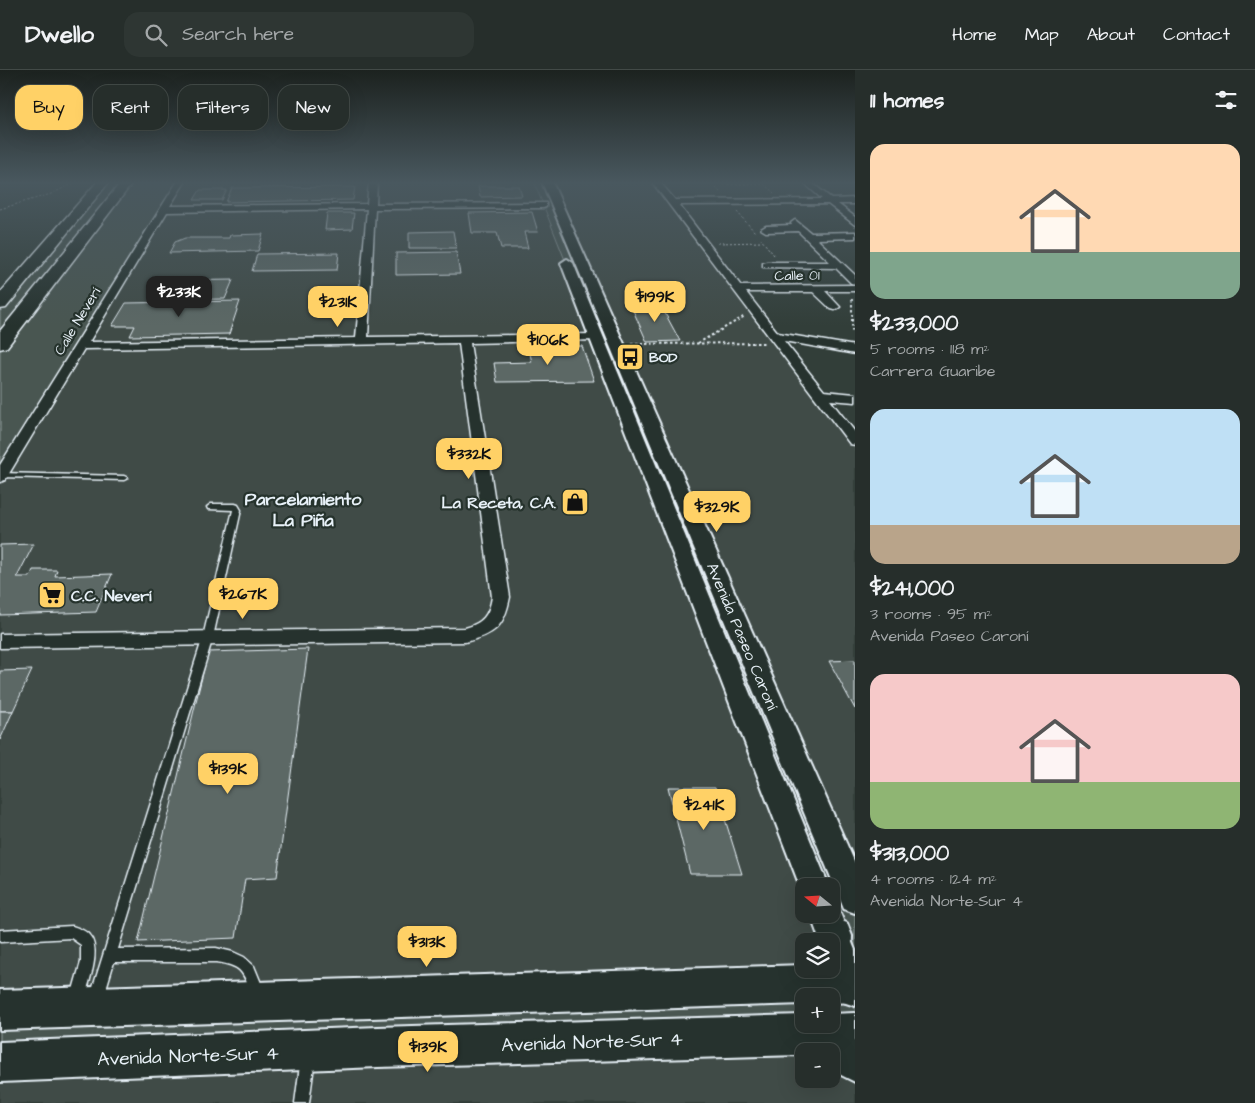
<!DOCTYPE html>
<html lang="en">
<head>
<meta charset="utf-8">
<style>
  :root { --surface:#262e2b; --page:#2e3633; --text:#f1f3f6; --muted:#a4a8a9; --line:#424a47; --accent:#ffd166 }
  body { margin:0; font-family:"Architects Daughter",sans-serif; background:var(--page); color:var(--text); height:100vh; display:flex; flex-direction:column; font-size:19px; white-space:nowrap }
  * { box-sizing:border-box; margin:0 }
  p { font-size:16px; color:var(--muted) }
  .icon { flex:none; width:28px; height:28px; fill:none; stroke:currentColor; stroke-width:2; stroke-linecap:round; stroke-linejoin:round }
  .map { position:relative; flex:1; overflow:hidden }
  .details { display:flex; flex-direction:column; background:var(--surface); width:400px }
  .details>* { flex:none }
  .top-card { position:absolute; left:15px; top:15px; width:475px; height:45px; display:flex; gap:10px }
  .needle { width:32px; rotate:288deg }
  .tools { position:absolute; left:795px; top:808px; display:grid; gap:10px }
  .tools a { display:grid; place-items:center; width:45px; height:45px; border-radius:10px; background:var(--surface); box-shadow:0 5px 20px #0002,0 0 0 1px var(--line); font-size:25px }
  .price { position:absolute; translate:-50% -42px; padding:0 11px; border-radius:10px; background:var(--accent); color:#111; font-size:16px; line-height:32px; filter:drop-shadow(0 1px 2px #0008) }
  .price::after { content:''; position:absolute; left:50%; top:30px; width:15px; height:11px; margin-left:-8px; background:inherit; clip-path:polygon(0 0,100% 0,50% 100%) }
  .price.active { background:#222; color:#fff }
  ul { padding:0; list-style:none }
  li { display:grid; align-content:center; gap:10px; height:265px; padding:0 15px }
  li span { display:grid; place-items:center; height:155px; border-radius:15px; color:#555 }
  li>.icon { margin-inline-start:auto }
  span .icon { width:90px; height:90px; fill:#fffc; stroke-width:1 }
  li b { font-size:21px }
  h2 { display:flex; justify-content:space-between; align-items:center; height:60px; padding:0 15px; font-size:21px }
  .chip { padding:0 18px; border-radius:15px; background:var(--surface); box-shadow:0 5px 20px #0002,0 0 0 1px var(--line); font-size:18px; line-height:45px }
  .chip.active { background:var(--accent); color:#111 }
  header { display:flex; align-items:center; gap:30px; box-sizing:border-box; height:70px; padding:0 25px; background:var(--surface); border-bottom:1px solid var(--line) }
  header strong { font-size:24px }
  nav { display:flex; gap:28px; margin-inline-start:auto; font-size:18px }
  .search { width:350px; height:45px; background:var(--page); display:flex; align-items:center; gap:12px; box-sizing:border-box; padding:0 18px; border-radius:15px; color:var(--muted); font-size:19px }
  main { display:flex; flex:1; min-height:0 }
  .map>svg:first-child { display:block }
</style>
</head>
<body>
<header>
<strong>Dwello</strong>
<div class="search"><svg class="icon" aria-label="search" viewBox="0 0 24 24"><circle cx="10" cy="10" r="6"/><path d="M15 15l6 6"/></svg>Search here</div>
<nav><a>Home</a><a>Map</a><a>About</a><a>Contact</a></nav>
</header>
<main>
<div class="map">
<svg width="855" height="1033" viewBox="0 0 855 1033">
  <rect width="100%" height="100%" fill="#323e39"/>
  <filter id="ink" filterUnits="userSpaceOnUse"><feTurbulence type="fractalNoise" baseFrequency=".02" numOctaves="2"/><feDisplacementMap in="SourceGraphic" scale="10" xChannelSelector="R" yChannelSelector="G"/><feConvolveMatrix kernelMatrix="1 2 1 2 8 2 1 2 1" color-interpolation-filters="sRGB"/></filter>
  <g filter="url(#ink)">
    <g fill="#3f4b46" fill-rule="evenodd">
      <path d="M181,112H534L814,816H804V844H825L852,913L0,940V401ZM804,871H831V899H804Z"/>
      <path d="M547,112H656L855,371V828Z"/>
      <path d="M855,963V1033H0V992ZM804,981H831V1009H804Z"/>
    </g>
    <g fill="#495651" stroke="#98a4a4" fill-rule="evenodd">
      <path d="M103,112H181L0,401V234Z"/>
      <path d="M534,112H547L855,828V963L0,992V940L852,913L825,844H831V816H814ZM804,926H831V954H804Z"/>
    </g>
    <g fill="#5c6865" stroke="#e8f1f8">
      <path d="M478,116H519L522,126L480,127Z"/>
      <path d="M355,117L353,130L226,132L232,118Z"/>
      <path d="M200,120H227L222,130H194Z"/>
      <path d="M532,142L538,162H524L528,178H501L497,163H472L469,143Z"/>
      <path d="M327,143H354L352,159L325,160Z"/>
      <path d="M453,161L456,178H409V162Z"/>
      <path d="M263,164L258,181L169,183L175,172L185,168H229L230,165Z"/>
      <path d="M456,182L460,204L396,205V183Z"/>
      <path d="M339,183L337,200L252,201L257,184Z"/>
      <path d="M233,210L225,229L150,230L161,211Z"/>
      <path d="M240,231L229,264L130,266L135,256H112L126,233Z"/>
      <path d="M635,232H659L680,271L647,272L632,238H638Z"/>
      <path d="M528,276H582L594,311L497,312L494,293L532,292Z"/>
      <path d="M34,474L17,507H30L33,500H57L55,506L112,504L96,542L0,545V475Z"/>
      <path d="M308,579L277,807L245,809L236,868L138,872L208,582Z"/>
      <path d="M855,590V639L829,591Z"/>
      <path d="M32,600L13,641H0V601Z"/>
      <path d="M0,641H13L0,670Z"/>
      <path d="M668,717H715L742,804H690Z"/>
    </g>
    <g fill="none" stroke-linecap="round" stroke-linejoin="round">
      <g stroke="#e8f1f8" stroke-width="3">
        <g id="service">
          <path d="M0,403L124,406L128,408L124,410L1,407Z"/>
          <path d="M211,434H235L238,435L241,440L213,567L118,879L216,878L233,882L244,887L254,896L265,923L263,928L258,930L253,928C243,904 245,896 216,892H114L102,932L97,934L92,932L90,927L203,567L233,440L208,439L207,437Z"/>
          <path d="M72,856C78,858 85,860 89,865C102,879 89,911 85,927L83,932L78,934L73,932L71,927L81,892V875L71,868L0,872V860Z"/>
          <path d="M308,981L313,983L315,988L309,1033H295L301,988L303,983Z"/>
        </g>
      </g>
      <g stroke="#e8f1f8" stroke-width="3">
        <g id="minor">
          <path d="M177,112H185L170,136L367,134L369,112H377L376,134L546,133V137L543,138L375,139L368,267L597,264L603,267L597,270L470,273L510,527C504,558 494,565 465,572L0,578V564L465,558C483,553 489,545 492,527L459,273L84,279L7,407L5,410L0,412V395ZM367,139L356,268L89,272L167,142Z"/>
          <path d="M652,112H660L675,130L822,129L803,112H811L832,129L855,128V134H838L855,147V155L828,134L679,135L741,216L855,215V221H825L840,237L835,240L831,239L813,222H746L778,263L855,276V284L784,271L824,321L855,324V332L830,330L855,362V375L850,374Z"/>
          <path d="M795,150L811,163L855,162V168L817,169L855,205V214L851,213L836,198L763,197V193L767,192H830L798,161L766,162L761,159L766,156L792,155L791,153Z"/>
        </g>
      </g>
      <g stroke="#e8f1f8" stroke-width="4">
        <g id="tertiary">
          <path d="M542,112H552L855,793V843L844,839Z"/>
          <path d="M567,189L573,193L829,816H804V827L561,193Z"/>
          <path d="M831,831L836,833L855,880V936L843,932L831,899V871H820L810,844H831Z"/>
        </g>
      </g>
      <g stroke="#e8f1f8" stroke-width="4">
        <g id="secondary">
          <path d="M834,848L847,853L852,866L851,894H855V932L831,933V926H804V934L0,960V920L804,895V899H831V871H816L821,853Z"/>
          <path d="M855,943V1012L831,1000V981H804V987L799,985L378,997L0,1012V972L378,957L804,945V954H831V944Z"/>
        </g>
      </g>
      <g stroke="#e8f1f8" stroke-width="3">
        <g id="primary">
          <path d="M97,112H109L6,238L0,239V223Z"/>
          <path d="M121,112H133L7,277L0,279V261Z"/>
        </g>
      </g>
      <g stroke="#e8f1f8" stroke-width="1" stroke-dasharray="2 2" stroke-linecap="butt">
        <path d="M710,112L720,122"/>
        <path d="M712,114H764L774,123"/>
        <path d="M0,139L51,124L74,113"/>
        <path d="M737,142L755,162"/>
        <path d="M760,168L774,185"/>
        <path d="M718,173L762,172"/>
      </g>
      <g stroke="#e8f1f8" stroke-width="2" stroke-dasharray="2.5 2.5" stroke-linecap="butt">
        <path d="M852,229V262"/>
        <path d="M698,273L745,246"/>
        <path d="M631,274L765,273"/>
      </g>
      <use href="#service" fill="#26332d" fill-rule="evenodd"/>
      <use href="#minor" fill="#26332d" fill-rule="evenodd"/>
      <use href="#tertiary" fill="#26332d" fill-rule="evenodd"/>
      <use href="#secondary" fill="#26332d" fill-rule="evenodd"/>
      <use href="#primary" fill="#26332d" fill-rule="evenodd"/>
    </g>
  </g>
  <linearGradient id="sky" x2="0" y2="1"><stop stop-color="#1c221f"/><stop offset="0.44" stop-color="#49585f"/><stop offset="1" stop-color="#49585f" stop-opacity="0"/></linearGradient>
  <rect width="855" height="256" fill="url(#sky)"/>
  <defs>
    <g id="bus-square" transform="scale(1.4375)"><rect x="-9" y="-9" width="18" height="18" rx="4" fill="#ffd166" stroke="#26332d"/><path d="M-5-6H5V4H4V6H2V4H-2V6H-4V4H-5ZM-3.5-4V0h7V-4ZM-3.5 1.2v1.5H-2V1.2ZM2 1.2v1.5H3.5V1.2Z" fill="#111"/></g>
    <g id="shop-square" transform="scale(1.4375)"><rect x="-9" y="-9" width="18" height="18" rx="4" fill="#ffd166" stroke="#26332d"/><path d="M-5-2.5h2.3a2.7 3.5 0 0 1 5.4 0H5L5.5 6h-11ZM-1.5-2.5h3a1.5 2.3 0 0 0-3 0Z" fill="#111"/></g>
    <g id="supermarket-square" transform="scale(1.4375)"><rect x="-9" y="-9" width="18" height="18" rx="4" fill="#ffd166" stroke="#26332d"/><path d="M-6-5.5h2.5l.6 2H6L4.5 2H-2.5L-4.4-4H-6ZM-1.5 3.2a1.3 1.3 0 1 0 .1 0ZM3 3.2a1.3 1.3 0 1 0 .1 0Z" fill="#111"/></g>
  </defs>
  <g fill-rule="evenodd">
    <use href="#bus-square" x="630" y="287"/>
    <use href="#shop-square" x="575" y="432"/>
    <use href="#supermarket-square" x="52" y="525"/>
  </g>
  <g text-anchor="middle" stroke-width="4.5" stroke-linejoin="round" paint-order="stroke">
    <g font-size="14" fill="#e8f1f8" stroke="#26332d">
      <text transform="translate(797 205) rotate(-1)" y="5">Calle 01</text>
      <text transform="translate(77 251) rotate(-59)" y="5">Calle Neverí</text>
    </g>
    <g font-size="14" font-weight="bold" fill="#e8f1f8" stroke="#26332d" text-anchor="start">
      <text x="649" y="292">BOD</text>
    </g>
    <g font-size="16" font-weight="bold" fill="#e8f1f8" stroke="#26332d" text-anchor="end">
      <text x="556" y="438">La Receta, C.A.</text>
      <text x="71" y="531" text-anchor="start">C.C. Neverí</text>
    </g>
    <g font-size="16" fill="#e8f1f8" stroke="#26332d">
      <text transform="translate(743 566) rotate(67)" y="6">Avenida Paseo Caroní</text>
    </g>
    <g font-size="18" font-weight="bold" fill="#e8f1f8" stroke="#26332d">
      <text x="303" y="435">Parcelamiento<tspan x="303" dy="21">La Piña</tspan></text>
    </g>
    <g font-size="19" fill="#e8f1f8" stroke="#26332d">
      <text transform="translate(592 971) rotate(-2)" y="7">Avenida Norte-Sur 4</text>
      <text transform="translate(188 985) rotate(-2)" y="7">Avenida Norte-Sur 4</text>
    </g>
  </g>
</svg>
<div class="tools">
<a><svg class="needle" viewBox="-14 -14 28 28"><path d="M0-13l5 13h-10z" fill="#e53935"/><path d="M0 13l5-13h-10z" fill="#a4a8a9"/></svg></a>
<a><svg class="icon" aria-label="layers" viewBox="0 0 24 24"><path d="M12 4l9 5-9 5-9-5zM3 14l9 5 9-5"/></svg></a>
<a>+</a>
<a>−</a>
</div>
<b class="price active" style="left:179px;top:248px">$233K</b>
<b class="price" style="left:655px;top:253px">$199K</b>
<b class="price" style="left:338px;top:258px">$231K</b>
<b class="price" style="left:548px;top:296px">$106K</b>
<b class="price" style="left:469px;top:410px">$332K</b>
<b class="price" style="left:717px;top:463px">$329K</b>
<b class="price" style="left:243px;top:550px">$267K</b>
<b class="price" style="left:228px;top:725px">$139K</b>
<b class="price" style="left:704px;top:761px">$241K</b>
<b class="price" style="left:427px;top:898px">$313K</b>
<b class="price" style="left:428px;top:1003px">$139K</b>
<div class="top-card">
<a class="chip active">Buy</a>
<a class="chip">Rent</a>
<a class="chip">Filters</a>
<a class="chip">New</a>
</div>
</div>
<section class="details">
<h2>11 homes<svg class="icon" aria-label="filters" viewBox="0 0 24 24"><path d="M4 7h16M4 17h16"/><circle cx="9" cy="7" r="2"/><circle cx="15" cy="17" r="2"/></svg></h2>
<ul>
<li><span style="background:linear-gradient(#ffd9b3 70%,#7fa58c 0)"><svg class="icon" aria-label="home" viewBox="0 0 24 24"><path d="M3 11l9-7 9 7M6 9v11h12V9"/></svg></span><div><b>$233,000</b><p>5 rooms · 118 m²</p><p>Carrera Guaribe</p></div></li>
<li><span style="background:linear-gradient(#bfe0f5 75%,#b9a48a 0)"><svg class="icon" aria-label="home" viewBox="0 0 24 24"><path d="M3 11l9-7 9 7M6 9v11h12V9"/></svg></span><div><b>$241,000</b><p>3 rooms · 95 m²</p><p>Avenida Paseo Caroní</p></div></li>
<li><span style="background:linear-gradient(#f6c9c9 70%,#8fb573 0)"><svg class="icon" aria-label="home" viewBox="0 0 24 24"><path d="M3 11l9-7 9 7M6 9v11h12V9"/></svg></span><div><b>$313,000</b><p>4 rooms · 124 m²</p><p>Avenida Norte-Sur 4</p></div></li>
</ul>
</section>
</main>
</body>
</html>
